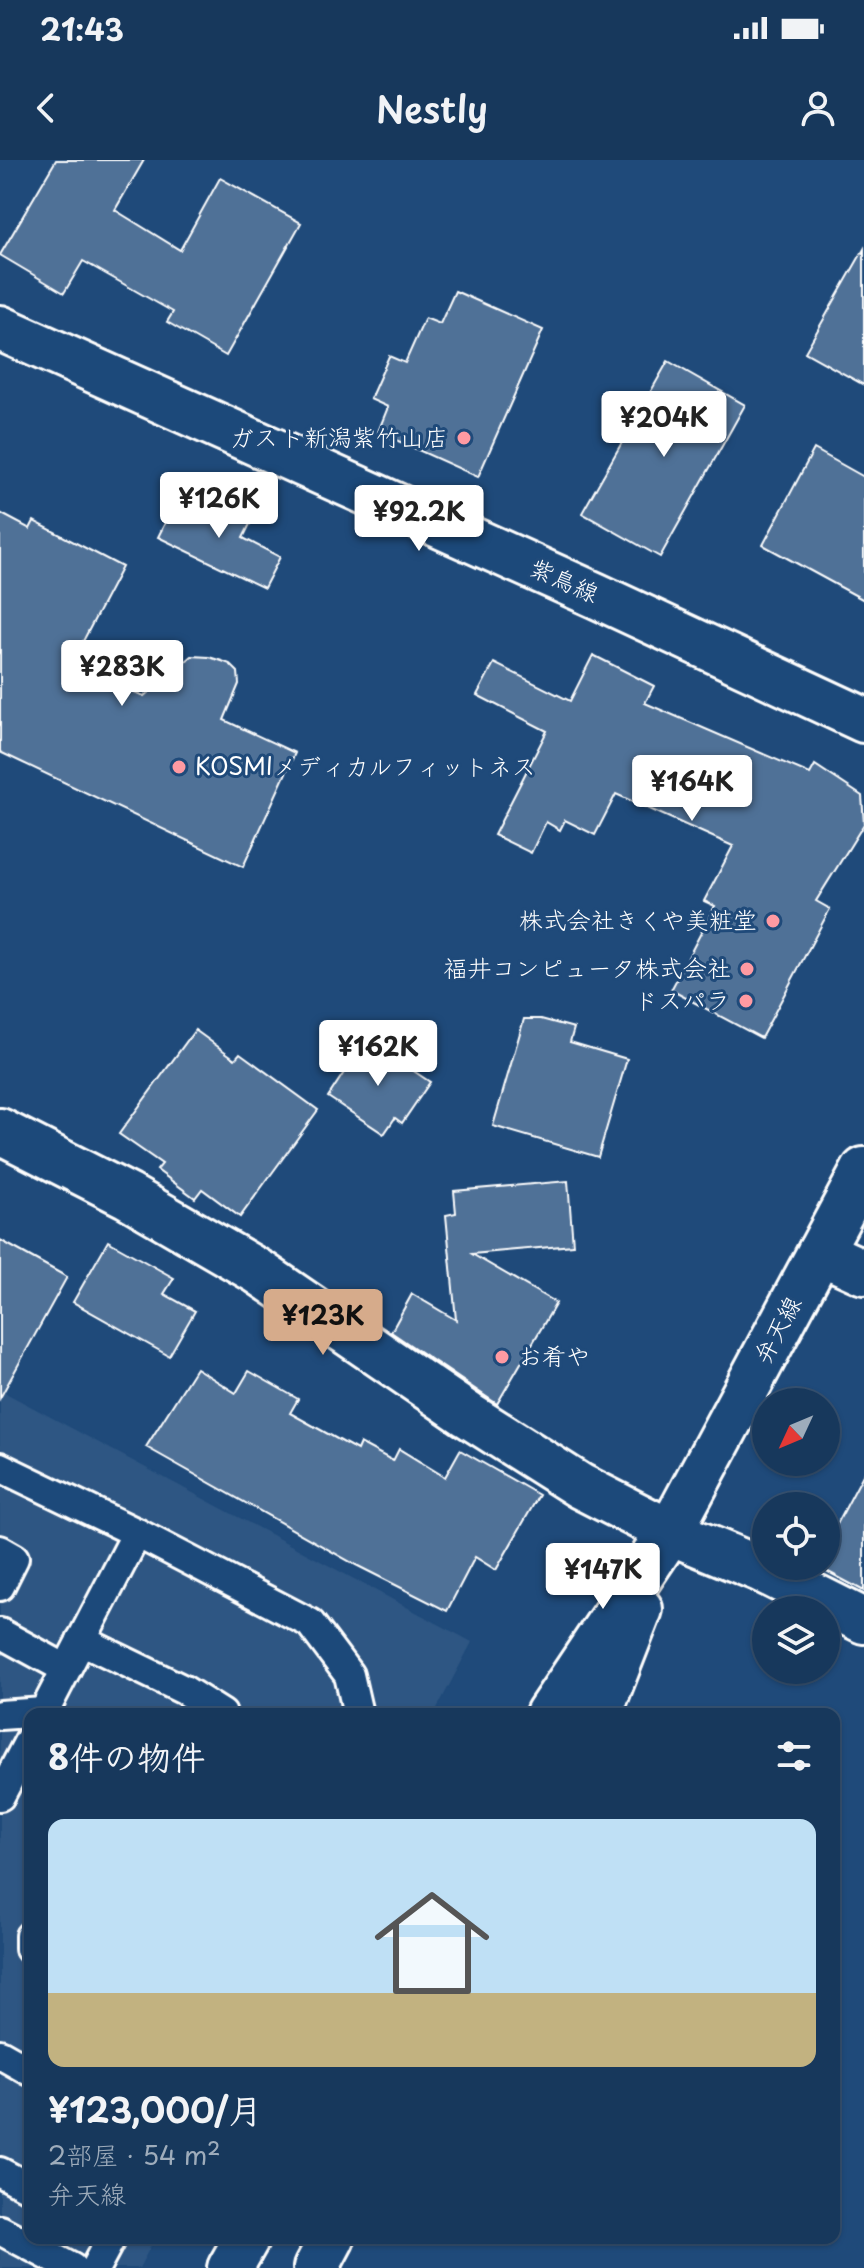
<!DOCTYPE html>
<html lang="ja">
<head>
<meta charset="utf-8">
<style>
  :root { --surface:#17385c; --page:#244365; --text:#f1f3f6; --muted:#9eacbb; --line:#365272; --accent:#d6ab8b }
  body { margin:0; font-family:"Playpen Sans","Klee One",sans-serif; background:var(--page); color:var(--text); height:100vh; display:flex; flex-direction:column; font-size:30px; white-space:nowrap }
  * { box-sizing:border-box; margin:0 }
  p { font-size:26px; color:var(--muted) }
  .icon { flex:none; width:44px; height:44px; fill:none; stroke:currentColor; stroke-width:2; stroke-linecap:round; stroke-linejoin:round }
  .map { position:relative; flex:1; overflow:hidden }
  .side { position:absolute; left:24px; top:1548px; width:816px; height:536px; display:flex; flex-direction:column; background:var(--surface); border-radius:16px; box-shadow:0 2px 6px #0004,0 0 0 2px var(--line) }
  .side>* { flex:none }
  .needle { width:52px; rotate:226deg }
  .controls { position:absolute; left:752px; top:1228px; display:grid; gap:16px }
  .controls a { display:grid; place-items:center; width:88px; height:88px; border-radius:50%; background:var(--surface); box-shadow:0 2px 6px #0004,0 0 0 2px var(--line); font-size:40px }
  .price { position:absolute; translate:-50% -68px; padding:0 18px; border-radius:8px; background:#fff; color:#222; font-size:26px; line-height:52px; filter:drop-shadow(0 2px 4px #0008) }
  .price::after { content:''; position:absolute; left:50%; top:48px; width:24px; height:18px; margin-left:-12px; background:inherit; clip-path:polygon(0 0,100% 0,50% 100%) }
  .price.selected { background:var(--accent); color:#111 }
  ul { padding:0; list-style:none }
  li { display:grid; align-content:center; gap:16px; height:424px; padding:0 24px }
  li+li { border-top:2px solid var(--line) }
  li span { display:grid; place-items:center; height:248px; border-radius:16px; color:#555 }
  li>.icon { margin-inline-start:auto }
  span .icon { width:144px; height:144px; fill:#fffc; stroke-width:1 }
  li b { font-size:34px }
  h2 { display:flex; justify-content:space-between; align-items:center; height:96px; padding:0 24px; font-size:34px }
  .status { display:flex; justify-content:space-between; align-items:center; height:56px; padding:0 40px; background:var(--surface); direction:ltr }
  .status svg { height:22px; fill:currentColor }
  header { display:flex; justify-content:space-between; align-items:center; height:104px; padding:0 24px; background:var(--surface); font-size:36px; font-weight:600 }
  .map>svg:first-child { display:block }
</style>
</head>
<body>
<div class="status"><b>21:43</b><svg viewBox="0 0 49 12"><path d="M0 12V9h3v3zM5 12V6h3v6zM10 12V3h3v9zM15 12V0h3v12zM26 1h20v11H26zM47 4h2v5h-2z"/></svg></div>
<header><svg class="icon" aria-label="back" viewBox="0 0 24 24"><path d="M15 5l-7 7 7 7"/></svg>Nestly<svg class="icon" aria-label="person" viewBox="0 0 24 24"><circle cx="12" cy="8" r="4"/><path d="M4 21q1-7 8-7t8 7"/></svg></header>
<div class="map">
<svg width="864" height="2108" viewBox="0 0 864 2108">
  <rect width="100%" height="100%" fill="#1f4a7a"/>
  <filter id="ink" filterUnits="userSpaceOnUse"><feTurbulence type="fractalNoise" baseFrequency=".0125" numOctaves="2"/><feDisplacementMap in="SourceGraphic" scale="16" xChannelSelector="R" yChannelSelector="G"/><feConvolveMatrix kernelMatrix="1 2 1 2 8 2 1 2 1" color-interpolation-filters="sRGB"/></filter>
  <g filter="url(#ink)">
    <path fill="#2e5683" d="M0,1230L472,1482L434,1554H30V2078H155L139,2108H0Z"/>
    <g fill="#507197" stroke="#fff" stroke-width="2">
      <path d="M56,0H144L115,50L180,90L220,18L301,63L226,196L167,162L173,152L83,101L64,133L0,95Z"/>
      <path d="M864,89V225L805,192Z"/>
      <path d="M455,131L543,170L478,317L378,272L388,247L370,239L389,196L405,203L425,158L440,164Z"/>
      <path d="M668,201L745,245L660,397L582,353Z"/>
      <path d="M814,289L864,317V440L763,385Z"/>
      <path d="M199,335L252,360L243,378L280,397L264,428L158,377L175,343L191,351Z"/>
      <path d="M0,353L30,369L34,361L122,407L70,506L144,536L192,496L209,497L222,501L230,504L238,512L239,524L224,560L295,593L243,707L0,592Z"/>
      <path d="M593,495L654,526L645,543L810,614L815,605L862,636L864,664L816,741L830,749L761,878L671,830L715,746L704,741L733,686L616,634L595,675L565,660L560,670L546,662L531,693L494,675L547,571L477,535L494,503L570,541Z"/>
      <path d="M524,859H541L574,868L570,882L627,899L598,997L493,966Z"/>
      <path d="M195,870L235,899L240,893L318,950L240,1057L202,1029L195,1038L157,1010L162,1004L119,974Z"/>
      <path d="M366,879L430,922L402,963L395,958L384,974L328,937Z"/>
      <path d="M568,1021L573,1085L472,1094L556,1143L497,1244L391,1172L412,1134L456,1160L446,1055L456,1053L454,1031Z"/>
      <path d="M0,1080L67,1117L0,1238Z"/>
      <path d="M108,1081L174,1118L164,1134L195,1151L169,1196L73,1142Z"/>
      <path d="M196,1208L236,1233L249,1211L298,1239L290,1253L357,1290L360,1283L393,1301L399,1289L445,1317L460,1290L539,1335L496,1410L475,1397L447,1451L356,1405L146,1287Z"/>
      <path d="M864,1313V1431L817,1406H826V1385Z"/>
    </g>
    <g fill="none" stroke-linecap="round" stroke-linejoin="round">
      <g stroke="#fff" stroke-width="34">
        <g id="lane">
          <path d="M0,1307L137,1373L310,1463L349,1515L358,1554"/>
          <path d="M0,1390L14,1398L0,1426"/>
          <path d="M0,1473L66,1509"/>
          <path d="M81,1480L184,1530L222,1554"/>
          <path d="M43,1554L137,1373"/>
          <path d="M0,1555L44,1552"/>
          <path d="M0,1636L30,1579"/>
          <path d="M30,1776V1789"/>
          <path d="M0,1894L30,1911"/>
          <path d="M0,2012L30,2028"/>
          <path d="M0,2070L72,2108"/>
          <path d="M95,2108L111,2078"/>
        </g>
      </g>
      <g stroke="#fff" stroke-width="50">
        <g id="street">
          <path d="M0,971L128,1036L259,1112L468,1255L580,1326L670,1372L762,1410L864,1461"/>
          <path d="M820,1092L864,1112"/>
        </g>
      </g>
      <g stroke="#fff" stroke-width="50">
        <g id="secondary">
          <path d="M0,168L595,435L864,560"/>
          <path d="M548,1554L670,1372L864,1010"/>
          <path d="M599,1554L640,1449"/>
          <path d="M230,2108L247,2078"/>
          <path d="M316,2108L332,2078"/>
        </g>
      </g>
      <use href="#lane" stroke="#1f4a7a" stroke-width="28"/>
      <use href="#street" stroke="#1f4a7a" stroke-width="44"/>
      <use href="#secondary" stroke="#1f4a7a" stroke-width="44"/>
    </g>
  </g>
  <g fill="#ff9aa2" stroke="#1f4a7a" stroke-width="3">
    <circle cx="464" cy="278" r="8"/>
    <circle cx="179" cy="607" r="8"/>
    <circle cx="773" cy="761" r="8"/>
    <circle cx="747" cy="809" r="8"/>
    <circle cx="746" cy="841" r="8"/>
    <circle cx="502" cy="1197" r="8"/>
  </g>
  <g text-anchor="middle" stroke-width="6" stroke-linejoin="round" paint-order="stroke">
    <g font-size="24" fill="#fff" stroke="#1f4a7a" text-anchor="end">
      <text x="448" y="286">ガスト新潟紫竹山店</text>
      <text x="195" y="615" text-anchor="start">KOSMIメディカルフィットネス</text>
      <text x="757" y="769">株式会社きくや美粧堂</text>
      <text x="731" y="817">福井コンピュータ株式会社</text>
      <text x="730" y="849">ドスパラ</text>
      <text x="518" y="1205" text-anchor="start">お肴や</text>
    </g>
    <g font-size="24" fill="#fff" stroke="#1f4a7a">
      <text transform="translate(564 421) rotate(24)" y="8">紫鳥線</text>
      <text transform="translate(778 1170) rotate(-62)" y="8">弁天線</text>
    </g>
  </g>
</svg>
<div class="controls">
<a><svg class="needle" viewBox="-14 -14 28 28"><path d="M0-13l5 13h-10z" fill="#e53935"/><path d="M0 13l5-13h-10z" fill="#9eacbb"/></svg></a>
<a><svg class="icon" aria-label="locate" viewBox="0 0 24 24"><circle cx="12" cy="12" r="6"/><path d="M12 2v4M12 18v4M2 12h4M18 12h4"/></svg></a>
<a><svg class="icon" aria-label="layers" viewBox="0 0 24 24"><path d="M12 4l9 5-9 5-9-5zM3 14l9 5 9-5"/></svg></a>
</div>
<b class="price" style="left:664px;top:299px">¥204K</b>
<b class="price" style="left:219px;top:380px">¥126K</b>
<b class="price" style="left:419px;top:393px">¥92.2K</b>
<b class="price" style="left:122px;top:548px">¥283K</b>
<b class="price" style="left:692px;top:663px">¥164K</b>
<b class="price" style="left:378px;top:928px">¥162K</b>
<b class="price selected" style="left:323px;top:1197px">¥123K</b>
<b class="price" style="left:603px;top:1451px">¥147K</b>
<section class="side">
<h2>8件の物件<svg class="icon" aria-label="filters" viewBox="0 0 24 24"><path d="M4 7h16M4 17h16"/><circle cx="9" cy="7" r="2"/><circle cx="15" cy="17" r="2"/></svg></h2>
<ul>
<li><span style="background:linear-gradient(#bfe0f5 70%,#c2b280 0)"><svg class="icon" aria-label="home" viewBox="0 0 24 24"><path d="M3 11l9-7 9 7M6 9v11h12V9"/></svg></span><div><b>¥123,000/月</b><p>2部屋 · 54 m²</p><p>弁天線</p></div></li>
</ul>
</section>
</div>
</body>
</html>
